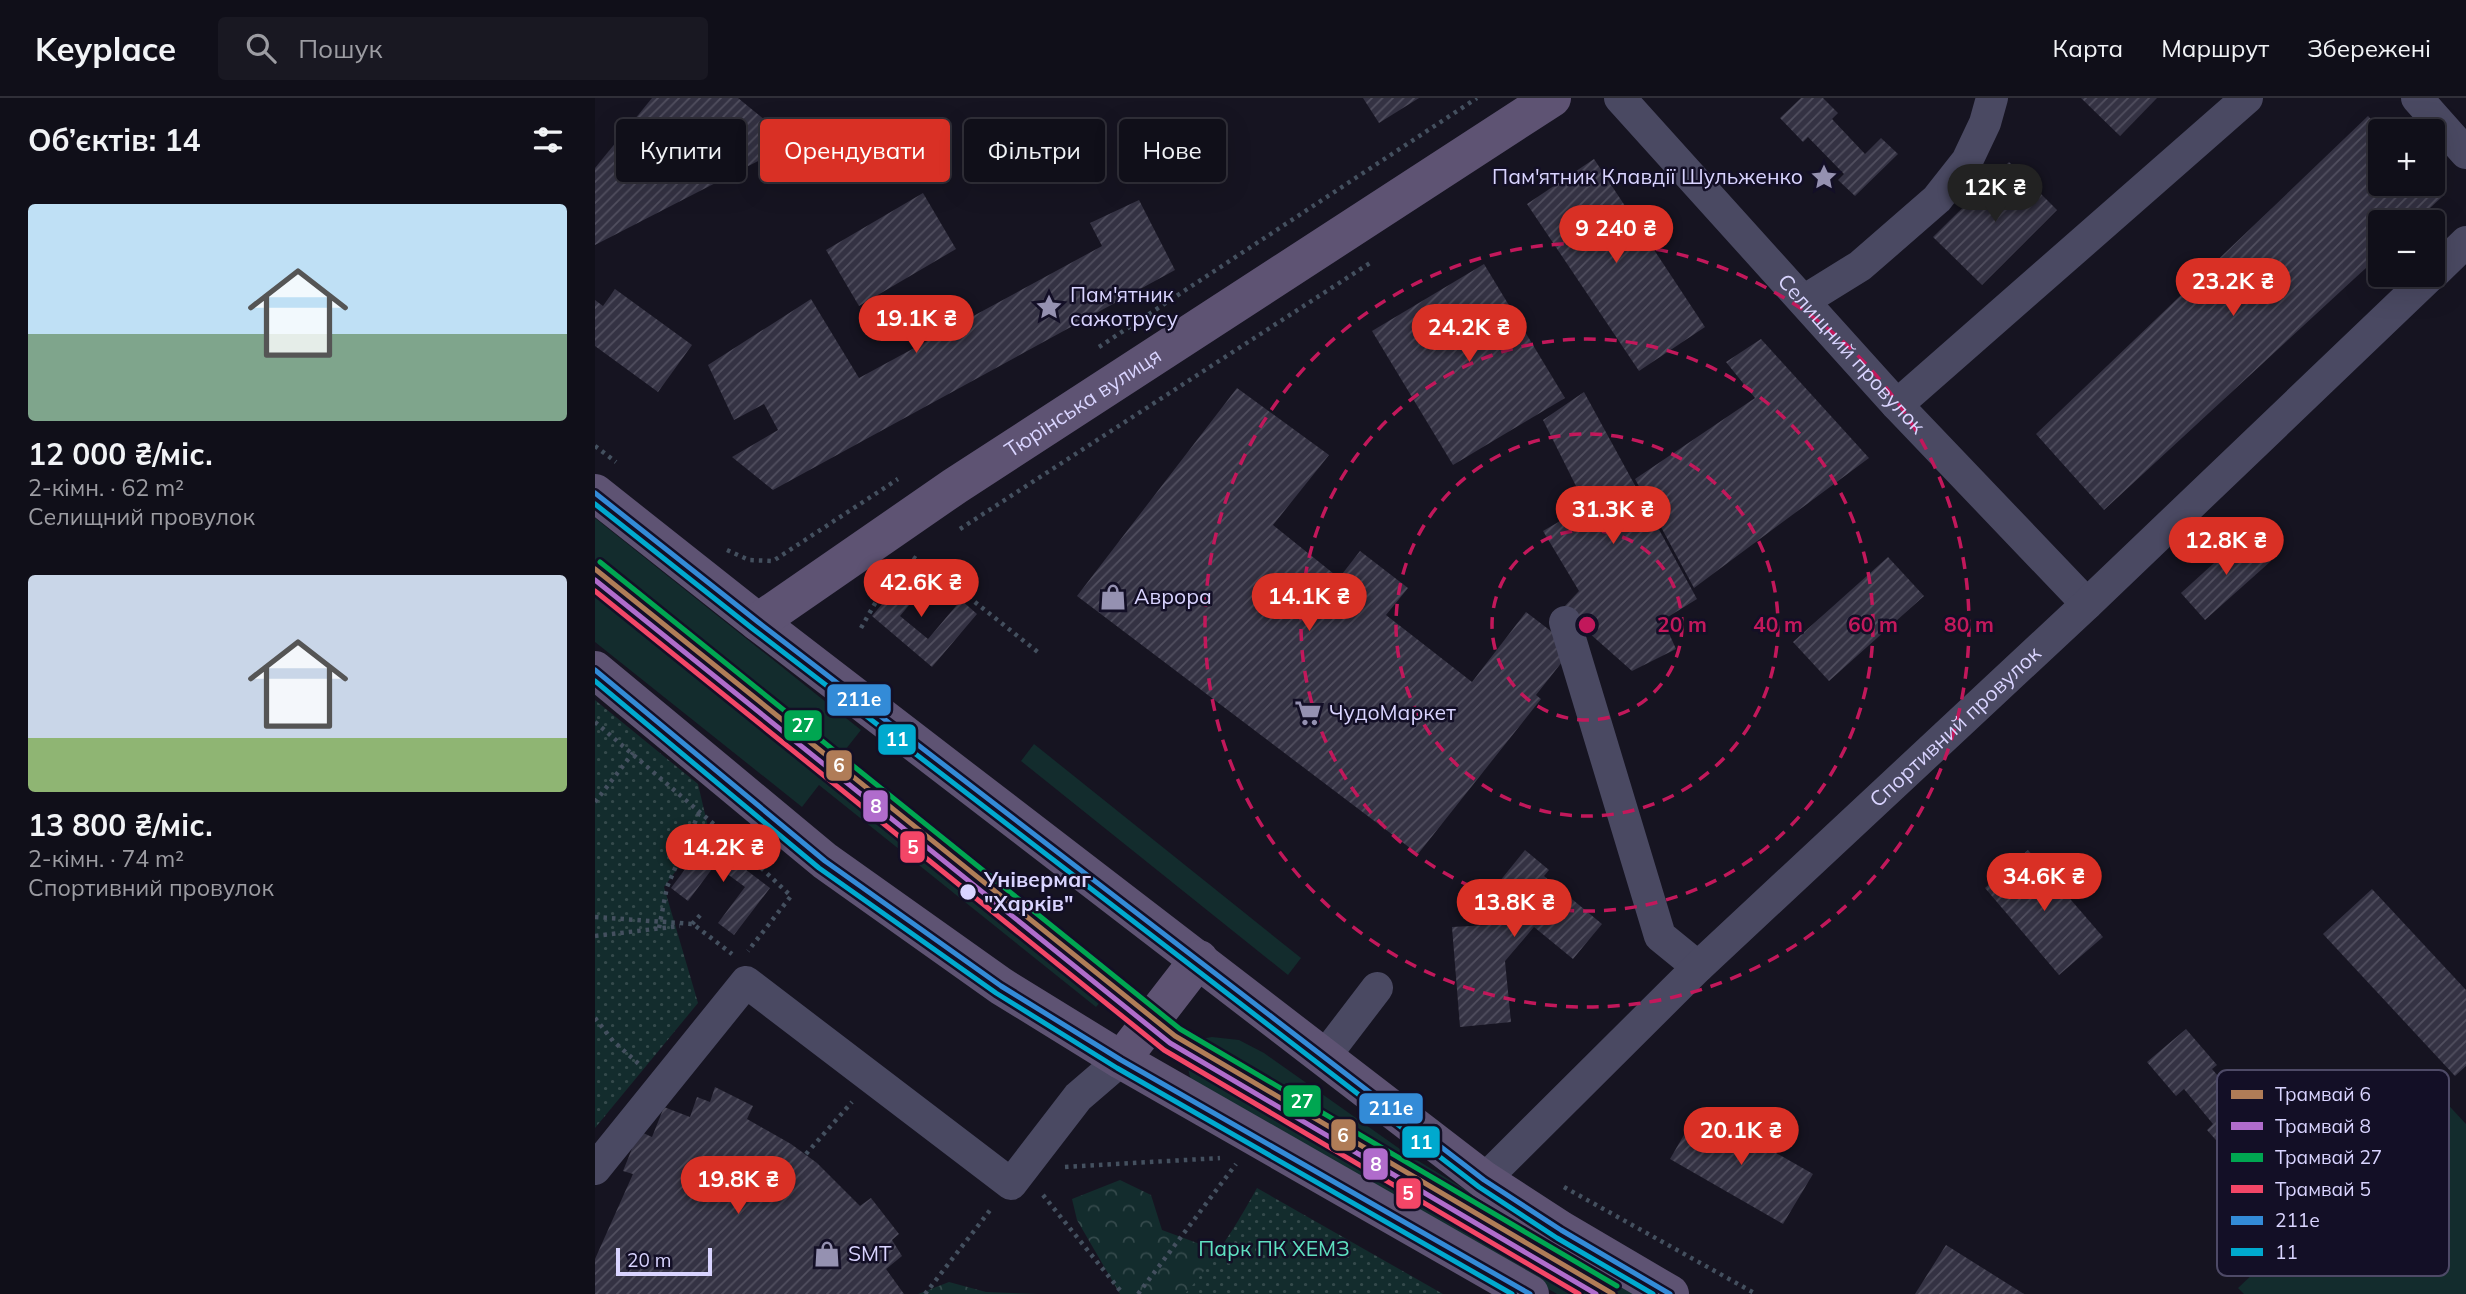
<!DOCTYPE html>
<html lang="uk">
<head>
<meta charset="utf-8">
<style>
  :root { --surface:#100f19; --page:#191822; --text:#f1f3f6; --muted:#9c9ca2; --line:#302f38; --accent:#d93025 }
  body { margin:0; font-family:Mulish,sans-serif; background:var(--page); color:var(--text); height:100vh; display:flex; flex-direction:column; font-size:26px; white-space:nowrap }
  * { box-sizing:border-box; margin:0 }
  p { font-size:23px; color:var(--muted) }
  .icon { flex:none; width:38px; height:38px; fill:none; stroke:currentColor; stroke-width:2; stroke-linecap:round; stroke-linejoin:round }
  .map { position:relative; flex:1; overflow:hidden }
  .details { display:flex; flex-direction:column; background:var(--surface); width:595px }
  .details>* { flex:none }
  .hud { position:absolute; left:21px; top:21px; width:665px; height:63px; display:flex; gap:14px }
  .buttons { position:absolute; left:1773px; top:21px; display:grid; gap:14px }
  .buttons a { display:grid; place-items:center; width:77px; height:77px; border-radius:7px; background:var(--surface); box-shadow:0 7px 28px #0002,0 0 0 2px var(--line); font-size:35px }
  .scale { position:absolute; left:21px; bottom:18px; width:96px; box-sizing:border-box; padding-left:7px; border:4px solid #d9d4ff; border-top:0; font-size:19px; line-height:24px; white-space:nowrap; color:#d9d4ff; -webkit-text-stroke:5px #130f26; paint-order:stroke }
  .price { position:absolute; translate:-50% -60px; padding:0 16px; border-radius:24px; background:var(--accent); color:#fff; font-size:23px; line-height:46px; filter:drop-shadow(0 2px 4px #0008) }
  .price::after { content:''; position:absolute; left:50%; top:42px; width:21px; height:16px; margin-left:-10px; background:inherit; clip-path:polygon(0 0,100% 0,50% 100%) }
  .price.current { background:#222; color:#fff }
  ul { padding:0; list-style:none }
  li { display:grid; align-content:center; gap:14px; height:371px; padding:0 28px }
  li span { display:grid; place-items:center; height:217px; border-radius:7px; color:#555 }
  li>.icon { margin-inline-start:auto }
  span .icon { width:126px; height:126px; fill:#fffc; stroke-width:1 }
  li b { font-size:30px }
  h2 { display:flex; justify-content:space-between; align-items:center; height:84px; padding:0 28px; font-size:30px }
  .pill { padding:0 24px; border-radius:7px; background:var(--surface); box-shadow:0 7px 28px #0002,0 0 0 2px var(--line); font-size:24px; line-height:63px }
  .pill.current { background:var(--accent); color:#fff }
  header { display:flex; align-items:center; gap:42px; box-sizing:border-box; height:98px; padding:0 35px; background:var(--surface); border-bottom:2px solid var(--line) }
  header strong { font-size:33px }
  nav { display:flex; gap:38px; margin-inline-start:auto; font-size:24px }
  .search { width:490px; height:63px; background:var(--page); display:flex; align-items:center; gap:18px; box-sizing:border-box; padding:0 24px; border-radius:7px; color:var(--muted); font-size:26px }
  main { display:flex; flex:1; min-height:0 }
  .map>svg:first-child { display:block }
</style>
</head>
<body>
<header>
<strong>Keyplace</strong>
<div class="search"><svg class="icon" aria-label="search" viewBox="0 0 24 24"><circle cx="10" cy="10" r="6"/><path d="M15 15l6 6"/></svg>Пошук</div>
<nav><a>Карта</a><a>Маршрут</a><a>Збережені</a></nav>
</header>
<main>
<section class="details">
<h2>Об’єктів: 14<svg class="icon" aria-label="filters" viewBox="0 0 24 24"><path d="M4 7h16M4 17h16"/><circle cx="9" cy="7" r="2"/><circle cx="15" cy="17" r="2"/></svg></h2>
<ul>
<li><span style="background:linear-gradient(#bfe0f5 60%,#7fa58c 0)"><svg class="icon" aria-label="home" viewBox="0 0 24 24"><path d="M3 11l9-7 9 7M6 9v11h12V9"/></svg></span><div><b>12 000 ₴/міс.</b><p>2-кімн. · 62 m²</p><p>Селищний провулок</p></div></li>
<li><span style="background:linear-gradient(#c9d6e8 75%,#8fb573 0)"><svg class="icon" aria-label="home" viewBox="0 0 24 24"><path d="M3 11l9-7 9 7M6 9v11h12V9"/></svg></span><div><b>13 800 ₴/міс.</b><p>2-кімн. · 74 m²</p><p>Спортивний провулок</p></div></li>
</ul>
</section>
<div class="map">
<svg width="1871" height="1196" viewBox="0 0 1871 1196">
  <defs>
    <pattern id="forest-crowns" width="20" height="18" patternUnits="userSpaceOnUse" patternTransform="scale(1.75)"><rect width="20" height="18" fill="#132c2d"/><path d="M2 6a3 3 0 1 1 6 0M12 15a3 3 0 1 1 6 0" fill="none" stroke="#354a4c"/></pattern>
    <pattern id="park-dots" width="8" height="8" patternUnits="userSpaceOnUse" patternTransform="scale(1.75)"><rect width="8" height="8" fill="#132c2d"/><path d="M2 2h.1M6 6h.1" fill="none" stroke="#354a4c" stroke-width="1.8" stroke-linecap="round"/></pattern>
    <pattern id="building-hatch" width="6" height="6" patternUnits="userSpaceOnUse" patternTransform="scale(1.75)"><rect width="6" height="6" fill="#343243"/><path d="M-1 1l2-2M0 6l6-6M5 7l2-2" fill="none" stroke="#514f5f"/></pattern>
  </defs>
  <rect width="100%" height="100%" fill="#161421"/>
  <g fill="#132c2d">
    <path d="M0,420L266,632L243,661L522,885L501,909L224,687L207,709L0,544Z"/>
    <path d="M439,646L706,860L693,877L426,663Z"/>
    <path d="M617,939L644,942L669,955L812,1056L1042,1196H962L598,986C589,967 593,957 606,941Z"/>
    <path d="M1845,998L1871,1026V1196H1649L1643,1190Z"/>
  </g>
  <g fill="url(#forest-crowns)">
    <path d="M525,1082L556,1097L567,1132L651,1163L781,1196H525L482,1122L477,1101Z"/>
    <path d="M354,1184L391,1194L443,1196H323Z"/>
  </g>
  <g fill="url(#park-dots)">
    <path d="M0,602L103,686L113,729L69,789L103,905L0,1030Z"/>
    <path d="M662,1090L848,1196H590C619,1163 641,1128 662,1090Z"/>
  </g>
  <g fill="url(#building-hatch)">
    <path d="M57,0H143L198,45L0,147V70Z"/>
    <path d="M768,0H824L784,25Z"/>
    <path d="M1206,0H1228L1243,15L1237,21L1270,56L1286,40L1303,56L1260,98L1243,82L1249,76L1213,39L1208,44L1185,20Z"/>
    <path d="M1486,0H1562L1525,38Z"/>
    <path d="M1773,18L1787,33H1785V86H1836L1848,98L1820,124H1785V157L1509,412L1441,336Z"/>
    <path d="M999,61L1110,229L1044,273L932,106Z"/>
    <path d="M1414,64L1462,112L1387,187L1338,139Z"/>
    <path d="M328,95L361,151L264,208L231,152Z"/>
    <path d="M544,102L580,172L178,392L137,359L183,332L169,306L139,322L113,267L216,201L264,280L507,148L495,125Z"/>
    <path d="M889,166L970,300L858,367L777,233Z"/>
    <path d="M20,191L97,247L63,294L0,248V202L8,208Z"/>
    <path d="M1166,241L1274,360L1099,490L1040,381L1160,300L1131,264Z"/>
    <path d="M642,290L734,357L678,427L744,480L765,453L813,490L791,517L877,584L931,514L978,550L941,597L946,601L823,756L482,498Z"/>
    <path d="M989,294L1102,501L1068,522L1081,551L1037,573L967,511L984,493L948,433L991,408L948,322Z"/>
    <path d="M1651,436L1676,463L1610,522L1586,495Z"/>
    <path d="M1293,459L1329,498L1234,583L1198,544Z"/>
    <path d="M320,467L336,481L305,518L333,541L366,502L382,516L337,569L277,518Z"/>
    <path d="M112,742L175,790L139,837L123,825L150,789L120,767L93,803L76,790Z"/>
    <path d="M930,752L954,772L949,778L1007,826L978,861L939,829L910,863L916,924L865,929L857,829L893,827L911,807L896,794Z"/>
    <path d="M1433,752L1508,839L1464,877L1390,790Z"/>
    <path d="M1777,791L1871,892V968L1860,978L1728,836Z"/>
    <path d="M1591,931L1622,967L1617,971L1643,1001L1650,995L1677,1025L1637,1060L1612,1032L1618,1026L1589,991L1581,998L1552,964Z"/>
    <path d="M120,989L158,1008L152,1021L196,1046L222,1065L265,1108L276,1100L304,1136L297,1142L307,1158L291,1171L309,1196H0V1161L38,1076L28,1073L44,1033L57,1039L69,1009L95,1019L102,999L115,1004Z"/>
    <path d="M1104,1011L1218,1076L1188,1126L1075,1061Z"/>
    <path d="M1351,1147L1429,1196H1320Z"/>
  </g>
  <g fill="none" stroke-linecap="round" stroke-linejoin="round">
    <g stroke="#44505f" stroke-width="4.5" stroke-dasharray="3.5 5" stroke-linecap="butt">
      <path d="M504,249L882,0"/>
      <path d="M0,348L21,364"/>
      <path d="M365,431L778,163"/>
      <path d="M132,452L154,462L178,463L303,381"/>
      <path d="M318,459L356,485L444,555"/>
      <path d="M350,492L356,485"/>
      <path d="M266,530L287,493L310,468"/>
      <path d="M0,624L129,735L196,798L153,853"/>
      <path d="M0,704L38,655"/>
      <path d="M0,819L98,826L137,856"/>
      <path d="M97,826L108,814"/>
      <path d="M64,830L72,789L104,715"/>
      <path d="M0,838L85,828"/>
      <path d="M0,920L18,943L45,967"/>
      <path d="M211,1056L257,1004"/>
      <path d="M470,1069L625,1060"/>
      <path d="M969,1089L1161,1196"/>
      <path d="M448,1097L528,1196"/>
      <path d="M330,1196L396,1111"/>
      <path d="M543,1196L641,1066"/>
    </g>
    <g stroke="#4a4962" stroke-width="32">
      <path id="s1" d="M1025,0L1302,307L1492,506"/>
      <path d="M1822,0L1871,55"/>
      <path d="M1838,176L1871,144"/>
      <path d="M1210,202L1265,168L1342,101L1372,63L1390,25L1397,0"/>
      <path d="M1302,307L1652,0"/>
      <path d="M970,524L1065,838L1103,869"/>
      <path d="M730,958L782,890"/>
      <path d="M0,1071L151,884L416,1086L483,999L526,962"/>
      <path id="s2" d="M889,1082L1103,869L1492,506L1836,177"/>
    </g>
    <g stroke="#5e5373" stroke-width="38">
      <path d="M0,395L163,524L889,1082L966,1132L1075,1196"/>
      <path id="s3" d="M163,524L360,388L957,0"/>
      <path d="M0,572L230,763L406,888L526,962L935,1196"/>
      <path d="M526,962L604,861"/>
    </g>
    <g stroke="#130f26" stroke-width="10">
      <g id="bus-1">
        <path d="M0,395L163,524L889,1082L966,1132L1075,1196"/>
        <path d="M0,572L230,763L406,888L526,962L935,1196"/>
      </g>
    </g>
    <g stroke="#130f26" stroke-width="10">
      <g id="bus-2">
        <path d="M0,406L158,531L884,1089L962,1140L1058,1196"/>
        <path d="M0,583L224,770L401,895L522,970L917,1196"/>
      </g>
    </g>
    <use href="#bus-1" stroke="#338bd7" stroke-width="5"/>
    <use href="#bus-2" stroke="#00a9ce" stroke-width="5"/>
    <g stroke="#130f26" stroke-width="10">
      <path id="tram-1" d="M0,471L580,938L1018,1196"/>
    </g>
    <g stroke="#130f26" stroke-width="10">
      <path id="tram-2" d="M0,482L575,945L1001,1196"/>
    </g>
    <g stroke="#130f26" stroke-width="10">
      <path id="tram-3" d="M5,464L585,931L1022,1188"/>
    </g>
    <g stroke="#130f26" stroke-width="10">
      <path id="tram-4" d="M0,493L569,952L984,1196"/>
    </g>
    <use href="#tram-1" stroke="#b07c57" stroke-width="5"/>
    <use href="#tram-2" stroke="#b06ccc" stroke-width="5"/>
    <use href="#tram-3" stroke="#00a651" stroke-width="5"/>
    <use href="#tram-4" stroke="#f34667" stroke-width="5"/>
  </g>
  <g fill="none" stroke="#c2185b" stroke-width="3.5" stroke-dasharray="12 9">
    <circle cx="992" cy="527" r="95"/>
    <circle cx="992" cy="527" r="191"/>
    <circle cx="992" cy="527" r="286"/>
    <circle cx="992" cy="527" r="382"/>
  </g>
  <defs>
    <g id="sight-bare" transform="scale(2.1)"><path d="M0-6L1.8-2.2L6-1.7L2.9 1.2L3.7 5.4L0 3.3L-3.7 5.4L-2.9 1.2L-6-1.7L-1.8-2.2Z" fill="#9591b1" stroke="#130f26" stroke-width="2.5" paint-order="stroke"/></g>
    <g id="shop-bare" transform="scale(2.1)"><path d="M-5-2.5h2.3a2.7 3.5 0 0 1 5.4 0H5L5.5 6h-11ZM-1.5-2.5h3a1.5 2.3 0 0 0-3 0Z" fill="#9591b1" stroke="#130f26" stroke-width="2.5" paint-order="stroke"/></g>
    <g id="supermarket-bare" transform="scale(2.1)"><path d="M-6-5.5h2.5l.6 2H6L4.5 2H-2.5L-4.4-4H-6ZM-1.5 3.2a1.3 1.3 0 1 0 .1 0ZM3 3.2a1.3 1.3 0 1 0 .1 0Z" fill="#9591b1" stroke="#130f26" stroke-width="2.5" paint-order="stroke"/></g>
  </defs>
  <g fill-rule="evenodd">
    <use href="#sight-bare" x="1229" y="79"/>
    <use href="#sight-bare" x="454" y="209"/>
    <use href="#shop-bare" x="518" y="499"/>
    <use href="#supermarket-bare" x="713" y="615"/>
    <use href="#shop-bare" x="232" y="1156"/>
  </g>
  <circle fill="#d9d4ff" stroke="#130f26" stroke-width="2.5" cx="373" cy="794" r="9"/>
  <g text-anchor="middle" stroke-width="5" stroke-linejoin="round" paint-order="stroke">
    <g font-size="21" fill="#d9d4ff" stroke="#130f26" text-anchor="start">
      <text x="1208" y="86" text-anchor="end">Пам'ятник Клавдії Шульженко</text>
      <text x="475" y="204">Пам'ятник<tspan x="475" dy="24">сажотрусу</tspan></text>
      <text x="539" y="506">Аврора</text>
      <text x="734" y="622">ЧудоМаркет</text>
      <text x="253" y="1163">SMT</text>
    </g>
    <g font-size="21" fill="#d9d4ff" stroke="#130f26">
      <text dy="7" stroke="none"><textPath href="#s1" startOffset="345">Селищний провулок</textPath></text>
      <text dy="7" stroke="none"><textPath href="#s3" startOffset="392">Тюрінська вулиця</textPath></text>
      <text dy="7" stroke="none"><textPath href="#s2" startOffset="654">Спортивний провулок</textPath></text>
    </g>
    <g font-size="21" font-weight="bold" fill="#d9d4ff" stroke="#130f26" text-anchor="start">
      <text x="389" y="789">Універмаг<tspan x="389" dy="24">"Харків"</tspan></text>
    </g>
    <g font-size="21" fill="#5fe0c0" stroke="#130f26">
      <text x="679" y="1158">Парк ПК ХЕМЗ</text>
    </g>
  </g>
  <rect x="1622" y="972" width="232" height="206" rx="10" fill="#130f26" stroke="#4e4a67" stroke-width="2"/>
  <rect x="1636" y="992" width="32" height="9" fill="#b07c57"/>
  <rect x="1636" y="1024" width="32" height="8" fill="#b06ccc"/>
  <rect x="1636" y="1055" width="32" height="9" fill="#00a651"/>
  <rect x="1636" y="1087" width="32" height="8" fill="#f34667"/>
  <rect x="1636" y="1118" width="32" height="9" fill="#338bd7"/>
  <rect x="1636" y="1150" width="32" height="8" fill="#00a9ce"/>
  <g font-size="19" fill="#d9d4ff">
    <text x="1680" y="1003">Трамвай 6</text>
    <text x="1680" y="1035">Трамвай 8</text>
    <text x="1680" y="1066">Трамвай 27</text>
    <text x="1680" y="1098">Трамвай 5</text>
    <text x="1680" y="1129">211е</text>
    <text x="1680" y="1161">11</text>
  </g>
  <circle cx="992" cy="527" r="10" fill="#c2185b" stroke="#130f26" stroke-width="3.5"/>
  <g font-size="21" text-anchor="middle" font-weight="bold" fill="#c2185b" stroke="#130f26" stroke-width="5" stroke-linejoin="round" paint-order="stroke">
    <text x="1087" y="534">20 m</text>
    <text x="1183" y="534">40 m</text>
    <text x="1278" y="534">60 m</text>
    <text x="1374" y="534">80 m</text>
  </g>
  <g stroke="#130f26" stroke-width="2.5">
    <rect x="231" y="585" width="66" height="34" rx="7" fill="#338bd7"/>
    <rect x="188" y="611" width="40" height="33" rx="7" fill="#00a651"/>
    <rect x="282" y="625" width="40" height="33" rx="7" fill="#00a9ce"/>
    <rect x="230" y="651" width="28" height="33" rx="7" fill="#b07c57"/>
    <rect x="267" y="691" width="27" height="34" rx="7" fill="#b06ccc"/>
    <rect x="304" y="732" width="27" height="34" rx="7" fill="#f34667"/>
    <rect x="687" y="986" width="40" height="34" rx="7" fill="#00a651"/>
    <rect x="763" y="994" width="66" height="33" rx="7" fill="#338bd7"/>
    <rect x="735" y="1020" width="27" height="34" rx="7" fill="#b07c57"/>
    <rect x="806" y="1027" width="40" height="34" rx="7" fill="#00a9ce"/>
    <rect x="767" y="1049" width="27" height="34" rx="7" fill="#b06ccc"/>
    <rect x="800" y="1079" width="27" height="33" rx="7" fill="#f34667"/>
  </g>
  <g font-size="19" text-anchor="middle" font-weight="bold" fill="#fff">
    <text x="264" y="608">211е</text>
    <text x="208" y="634">27</text>
    <text x="302" y="648">11</text>
    <text x="244" y="674">6</text>
    <text x="281" y="715">8</text>
    <text x="318" y="756">5</text>
    <text x="707" y="1010">27</text>
    <text x="796" y="1017">211е</text>
    <text x="748" y="1044">6</text>
    <text x="826" y="1051">11</text>
    <text x="781" y="1073">8</text>
    <text x="813" y="1102">5</text>
  </g>
</svg>
<div class="buttons">
<a>+</a>
<a>−</a>
</div>
<div class="scale">20 m</div>
<b class="price current" style="left:1400px;top:126px">12K ₴</b>
<b class="price" style="left:1021px;top:167px">9 240 ₴</b>
<b class="price" style="left:1638px;top:220px">23.2K ₴</b>
<b class="price" style="left:321px;top:257px">19.1K ₴</b>
<b class="price" style="left:874px;top:266px">24.2K ₴</b>
<b class="price" style="left:1018px;top:448px">31.3K ₴</b>
<b class="price" style="left:1631px;top:479px">12.8K ₴</b>
<b class="price" style="left:326px;top:521px">42.6K ₴</b>
<b class="price" style="left:714px;top:535px">14.1K ₴</b>
<b class="price" style="left:128px;top:786px">14.2K ₴</b>
<b class="price" style="left:1449px;top:815px">34.6K ₴</b>
<b class="price" style="left:919px;top:841px">13.8K ₴</b>
<b class="price" style="left:1146px;top:1069px">20.1K ₴</b>
<b class="price" style="left:143px;top:1118px">19.8K ₴</b>
<div class="hud">
<a class="pill">Купити</a>
<a class="pill current">Орендувати</a>
<a class="pill">Фільтри</a>
<a class="pill">Нове</a>
</div>
</div>
</main>
</body>
</html>
